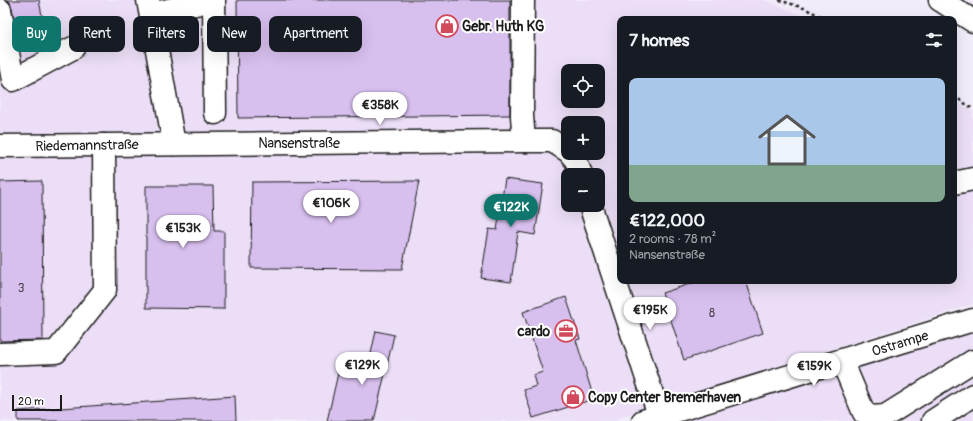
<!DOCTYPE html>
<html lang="en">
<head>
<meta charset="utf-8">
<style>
  :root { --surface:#171b24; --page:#242831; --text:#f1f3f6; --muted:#9ea1a6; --line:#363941; --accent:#0f766e }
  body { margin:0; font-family:Pangolin,sans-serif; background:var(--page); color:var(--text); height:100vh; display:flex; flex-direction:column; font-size:15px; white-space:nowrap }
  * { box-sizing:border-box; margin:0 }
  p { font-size:13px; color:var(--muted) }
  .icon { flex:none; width:22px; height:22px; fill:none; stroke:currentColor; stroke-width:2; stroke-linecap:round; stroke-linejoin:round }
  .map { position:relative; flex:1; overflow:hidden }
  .side { position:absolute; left:617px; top:16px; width:340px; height:268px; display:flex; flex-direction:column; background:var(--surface); border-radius:8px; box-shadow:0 4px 16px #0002 }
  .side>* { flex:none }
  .guide { position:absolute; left:12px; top:16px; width:380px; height:36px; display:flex; gap:8px }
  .tools { position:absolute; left:561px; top:64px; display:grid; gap:8px }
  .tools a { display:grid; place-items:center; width:44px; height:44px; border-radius:8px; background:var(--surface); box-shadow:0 4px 16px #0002; font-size:20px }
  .scale { position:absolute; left:12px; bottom:10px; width:50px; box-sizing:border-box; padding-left:4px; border:2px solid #1c1c1c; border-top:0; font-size:11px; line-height:14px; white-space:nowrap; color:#1c1c1c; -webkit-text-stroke:3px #fff; paint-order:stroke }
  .price { position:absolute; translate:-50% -34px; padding:0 9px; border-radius:14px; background:#fff; color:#222; font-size:13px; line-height:26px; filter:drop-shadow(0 1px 2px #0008) }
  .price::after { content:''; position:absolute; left:50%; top:24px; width:12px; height:9px; margin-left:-6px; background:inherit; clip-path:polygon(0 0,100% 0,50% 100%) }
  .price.selected { background:var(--accent); color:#fff }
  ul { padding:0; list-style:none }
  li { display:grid; align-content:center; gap:8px; height:212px; padding:0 12px }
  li+li { border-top:1px solid var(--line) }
  li span { display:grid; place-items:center; height:124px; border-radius:8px; color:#555 }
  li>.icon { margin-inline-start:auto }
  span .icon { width:72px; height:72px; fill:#fffc; stroke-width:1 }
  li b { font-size:17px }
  h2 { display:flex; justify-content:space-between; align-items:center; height:48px; padding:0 12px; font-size:17px }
  .tag { padding:0 14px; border-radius:8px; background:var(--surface); box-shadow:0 4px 16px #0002; font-size:14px; line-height:36px }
  .tag.selected { background:var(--accent); color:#fff }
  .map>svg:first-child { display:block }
</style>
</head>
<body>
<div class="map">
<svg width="973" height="421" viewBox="0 0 973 421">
  <rect width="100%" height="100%" fill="#f3ecfa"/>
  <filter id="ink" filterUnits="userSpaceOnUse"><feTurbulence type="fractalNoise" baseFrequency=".025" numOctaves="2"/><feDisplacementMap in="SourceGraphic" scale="8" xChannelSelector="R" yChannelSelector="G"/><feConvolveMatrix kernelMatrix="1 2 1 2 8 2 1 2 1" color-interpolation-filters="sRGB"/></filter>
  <g filter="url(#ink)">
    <g fill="#ebdef6" fill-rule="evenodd">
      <path d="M0,0H764L778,5L809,19H620V281H954V100L973,112V304L650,408L626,415L614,421H0ZM568,71H598V101H568ZM568,123H598V153H568ZM568,175H598V205H568Z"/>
      <path d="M973,332V421H672Z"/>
    </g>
    <g fill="#d7bfee" stroke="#1c1c1c">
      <path d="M7,0H39L46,37L19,42L12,8L10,2Z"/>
      <path d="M237,0H510V115L238,118Z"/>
      <path d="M505,179L543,184L535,235L518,232L511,282L481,278L489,229L497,230Z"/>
      <path d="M42,181L43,340L0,341V182Z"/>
      <path d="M419,181L402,269L251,268L252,182Z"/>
      <path d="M146,186H213L214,231H224V309L146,308Z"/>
      <path d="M699,281H746L763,333L684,360L662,293Z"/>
      <path d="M566,297L580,339L576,340L594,399L533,418L524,390L536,386L533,375L543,372L523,312Z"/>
      <path d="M376,331L394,335L374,421H327L339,369L366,376Z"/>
      <path d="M235,396L236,421H18V411Z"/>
    </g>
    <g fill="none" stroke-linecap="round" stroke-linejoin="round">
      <g stroke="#1c1c1c" stroke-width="25">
        <g id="minor">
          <path d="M148,0L174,144"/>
          <path d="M214,0L215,113"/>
          <path d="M523,0L522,116L524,141"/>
          <path d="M0,10L13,80L73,48"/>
          <path d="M151,14L213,0"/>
          <path d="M0,146L524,141H552L568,151"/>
          <path d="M570,153L576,160L581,175"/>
          <path d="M954,183L973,179"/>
          <path d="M590,205L659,415L663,421"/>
          <path d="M0,354L56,352L105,290L104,145"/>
          <path d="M842,361L864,413L872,417L885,416L973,361"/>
          <path d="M643,421L973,320"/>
          <path d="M933,421L973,395"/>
        </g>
      </g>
      <g stroke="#1c1c1c" stroke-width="25">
        <path id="major" d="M940,0L973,21"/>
      </g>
      <g stroke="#1c1c1c" stroke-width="2.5" stroke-dasharray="3 3" stroke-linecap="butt">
        <path d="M779,0L804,8L826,19"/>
        <path d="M954,96L973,109"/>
      </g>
      <use href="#minor" stroke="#fff" stroke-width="22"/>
      <use href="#major" stroke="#fff" stroke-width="22"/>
    </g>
  </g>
  <defs>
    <g id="shop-ring" transform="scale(1.15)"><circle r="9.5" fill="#fff" stroke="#d1495b" stroke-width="1.5"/><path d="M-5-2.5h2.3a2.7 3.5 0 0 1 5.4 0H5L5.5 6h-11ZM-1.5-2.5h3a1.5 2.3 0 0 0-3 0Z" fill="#d1495b"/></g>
    <g id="office-ring" transform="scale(1.15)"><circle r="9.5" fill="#fff" stroke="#d1495b" stroke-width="1.5"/><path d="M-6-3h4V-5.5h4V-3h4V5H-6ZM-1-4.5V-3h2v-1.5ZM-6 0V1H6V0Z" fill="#d1495b"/></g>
  </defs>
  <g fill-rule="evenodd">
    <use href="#shop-ring" x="447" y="26"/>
    <use href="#office-ring" x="566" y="331"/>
    <use href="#shop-ring" x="573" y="397"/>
  </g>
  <g text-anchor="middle" stroke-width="4" stroke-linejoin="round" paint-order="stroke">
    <g font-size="12" fill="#4b4550">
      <text x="21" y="292">3</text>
      <text x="712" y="317">8</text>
    </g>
    <g font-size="14" font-weight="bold" fill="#1c1c1c" stroke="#fff" text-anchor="start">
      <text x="462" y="31">Gebr. Huth KG</text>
      <text x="550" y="336" text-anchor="end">cardo</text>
      <text x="588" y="402">Copy Center Bremerhaven</text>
    </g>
    <g font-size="14" fill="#1c1c1c" stroke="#fff">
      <text x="299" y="148">Nansenstraße</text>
      <text transform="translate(87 145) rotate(-1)" y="5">Riedemannstraße</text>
      <text transform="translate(900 343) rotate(-17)" y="5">Ostrampe</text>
    </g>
  </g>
</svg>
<div class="tools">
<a><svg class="icon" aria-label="locate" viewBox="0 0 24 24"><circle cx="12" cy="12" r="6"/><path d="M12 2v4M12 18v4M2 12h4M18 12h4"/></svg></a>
<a>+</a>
<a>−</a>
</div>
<div class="scale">20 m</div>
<b class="price" style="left:380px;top:126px">€358K</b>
<b class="price" style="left:331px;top:224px">€106K</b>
<b class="price selected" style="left:511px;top:228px">€122K</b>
<b class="price" style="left:183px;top:249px">€153K</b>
<b class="price" style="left:650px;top:331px">€195K</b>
<b class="price" style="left:362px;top:386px">€129K</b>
<b class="price" style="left:814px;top:387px">€159K</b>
<div class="guide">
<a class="tag selected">Buy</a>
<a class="tag">Rent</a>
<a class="tag">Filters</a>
<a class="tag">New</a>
<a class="tag">Apartment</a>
</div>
<section class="side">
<h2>7 homes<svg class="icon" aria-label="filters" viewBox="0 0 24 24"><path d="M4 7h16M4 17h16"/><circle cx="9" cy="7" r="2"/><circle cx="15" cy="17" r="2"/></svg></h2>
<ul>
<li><span style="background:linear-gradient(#a9c7e8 70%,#7fa58c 0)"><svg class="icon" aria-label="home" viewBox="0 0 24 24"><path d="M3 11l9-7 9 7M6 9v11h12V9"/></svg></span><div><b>€122,000</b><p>2 rooms · 78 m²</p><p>Nansenstraße</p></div></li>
</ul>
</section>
</div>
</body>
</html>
